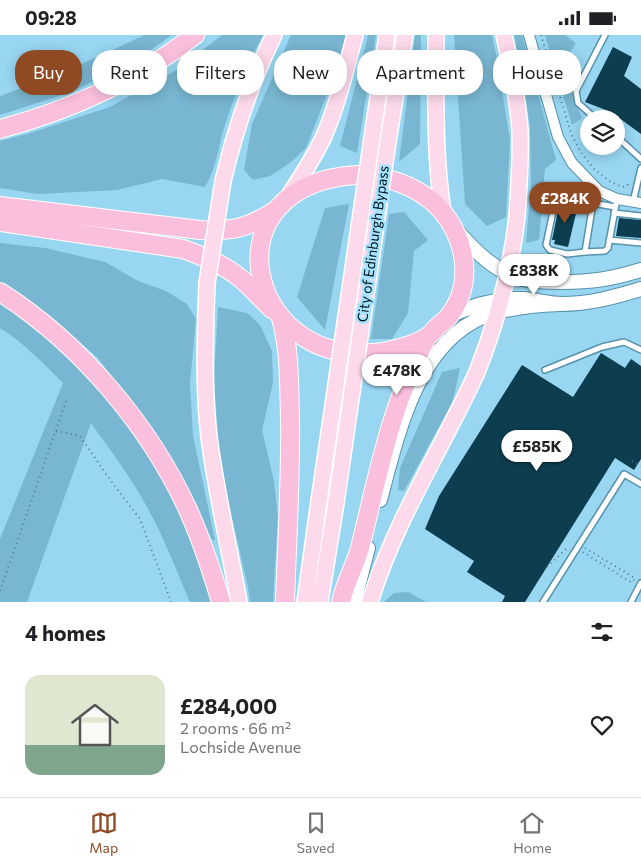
<!DOCTYPE html>
<html lang="en">
<head>
<meta charset="utf-8">
<style>
  :root { --surface:#fff; --page:#f2f2f2; --text:#202124; --muted:#757577; --line:#e0e0e0; --accent:#904a23 }
  body { margin:0; font-family:Commissioner,sans-serif; background:var(--page); color:var(--text); height:100vh; display:flex; flex-direction:column; font-size:19px; white-space:nowrap }
  * { box-sizing:border-box; margin:0 }
  p { font-size:16px; color:var(--muted) }
  .icon { flex:none; width:28px; height:28px; fill:none; stroke:currentColor; stroke-width:2; stroke-linecap:round; stroke-linejoin:round }
  .map { position:relative; height:567px; overflow:hidden }
  .sheet { display:flex; flex-direction:column; background:var(--surface); flex:1 }
  .sheet>* { flex:none }
  .top-card { position:absolute; left:15px; top:15px; width:611px; height:45px; display:flex; gap:10px }
  .fabs { position:absolute; left:580px; top:75px; display:grid; gap:10px }
  .fabs a { display:grid; place-items:center; width:45px; height:45px; border-radius:50%; background:var(--surface); box-shadow:0 2px 12px #0003; font-size:25px }
  .price { position:absolute; translate:-50% -42px; padding:0 11px; border-radius:18px; background:#fff; color:#222; font-size:16px; line-height:32px; filter:drop-shadow(0 1px 2px #0008) }
  .price::after { content:''; position:absolute; left:50%; top:30px; width:15px; height:11px; margin-left:-8px; background:inherit; clip-path:polygon(0 0,100% 0,50% 100%) }
  .price.current { background:var(--accent); color:#fff }
  ul { padding:0; list-style:none }
  li { display:flex; align-items:center; gap:15px; height:125px; padding:0 25px }
  li+li { border-top:1px solid var(--line) }
  li span { display:grid; place-items:center; flex:none; width:140px; height:100px; border-radius:15px; color:#555 }
  li>.icon { margin-inline-start:auto }
  span .icon { width:60px; height:60px; fill:#fffc; stroke-width:1 }
  li b { font-size:21px }
  h2 { display:flex; justify-content:space-between; align-items:center; height:60px; padding:0 25px; font-size:21px }
  .pill { padding:0 18px; border-radius:20px; background:var(--surface); box-shadow:0 2px 12px #0003; font-size:18px; line-height:45px }
  .pill.current { background:var(--accent); color:#fff }
  .status { display:flex; justify-content:space-between; align-items:center; height:35px; padding:0 25px; background:var(--surface); direction:ltr }
  .status svg { height:14px; fill:currentColor }
  .menu { display:flex; justify-content:space-around; align-items:center; height:70px; border-top:1px solid var(--line); background:var(--surface); font-size:14px; color:var(--muted) }
  .menu a { display:grid; justify-items:center; gap:2px }
  .menu .current { color:var(--accent) }
  .map>svg:first-child { display:block }
</style>
</head>
<body>
<div class="status"><b>09:28</b><svg viewBox="0 0 49 12"><path d="M0 12V9h3v3zM5 12V6h3v6zM10 12V3h3v9zM15 12V0h3v12zM26 1h20v11H26zM47 4h2v5h-2z"/></svg></div>
<div class="map">
<svg width="641" height="567" viewBox="0 0 641 567">
  <rect width="100%" height="100%" fill="#98d6f2"/>
  <g fill="#79b6d1">
    <path d="M144,0H172L145,19L74,56L0,80V61C49,43 97,23 144,0Z"/>
    <path d="M222,0H263C247,30 234,61 224,93C218,113 216,134 205,152L162,144L117,155L38,159L0,153V106L27,99L110,72L180,33Z"/>
    <path d="M291,0H348L343,18L306,113L290,128L270,141L253,145L244,135L252,89Z"/>
    <path d="M368,0H376L357,118L340,111Z"/>
    <path d="M415,0H421L420,109L399,127Z"/>
    <path d="M454,0H492L497,24L510,105L506,182L487,191L465,169Z"/>
    <path d="M514,0H522L556,125L545,134L539,205L526,208L531,149L530,91Z"/>
    <path d="M545,0H565L576,8L569,19L578,26L572,35L580,42L572,58L582,83L572,90Z"/>
    <path d="M349,169L325,295L297,262L325,173Z"/>
    <path d="M404,177L428,205L414,216L408,278L392,304H371L389,179Z"/>
    <path d="M0,208L45,213L105,227L138,246L166,256L187,269L196,284L190,348L193,401L215,505H212L170,424L98,323L53,284L0,249Z"/>
    <path d="M0,257L14,266L143,397L221,567H190C176,535 164,502 147,472C131,442 110,415 91,388L27,567H0V504L63,348C43,328 24,308 0,293Z"/>
    <path d="M218,272L247,278L260,290L272,316L273,348L262,395L274,446L278,481L273,567H250L248,552L220,431L214,343Z"/>
    <path d="M460,333L453,366L404,456L398,455L400,433L442,337Z"/>
    <path d="M408,557L426,567H384L394,558Z"/>
  </g>
  <g fill="#0c3e50">
    <path d="M613,12L632,22L624,41L641,54V99L611,77L585,67Z"/>
    <path d="M560,166L578,170L568,212L554,209L555,205H552Z"/>
    <path d="M619,183L641,185V203L616,201Z"/>
    <path d="M601,318L625,333L631,324L641,331V424L634,435L615,423L525,567H502L505,561L467,537L474,526L425,494L439,461L522,330L573,362Z"/>
  </g>
  <g fill="none" stroke-linecap="round" stroke-linejoin="round">
    <g stroke="#5592ac" stroke-width="8">
      <g id="lane">
        <path d="M596,84L578,68L576,56L605,0"/>
        <path d="M616,101L641,124"/>
        <path d="M633,167L641,133"/>
        <path d="M615,172L593,168L585,217L605,216L608,213L617,164"/>
        <path d="M614,178L641,181"/>
        <path d="M609,205L641,208"/>
        <path d="M585,217L567,219L550,215L546,210L557,157L563,155L587,160L593,168"/>
        <path d="M545,335L602,312L624,307L641,315"/>
        <path d="M543,567L624,439L641,449"/>
        <path d="M631,567L641,548"/>
      </g>
    </g>
    <g stroke="#5592ac" stroke-width="12">
      <path id="street" d="M529,0L558,102L572,128L599,156L617,164L641,168"/>
    </g>
    <g stroke="#5592ac" stroke-width="16">
      <g id="secondary">
        <path d="M456,195C474,215 496,238 523,244C536,247 549,247 562,247C592,247 612,244 641,235"/>
        <path d="M449,281C473,270 496,263 523,264C536,265 549,269 562,269C589,269 615,262 641,254"/>
        <path d="M380,465C397,402 416,308 485,281C508,272 536,270 560,269"/>
        <path d="M354,567L368,513"/>
      </g>
    </g>
    <g stroke="#fff" stroke-width="18">
      <g id="primary">
        <path d="M436,0C436,60 434,118 443,177"/>
        <path d="M504,0C511,31 518,64 520,96C521,124 519,153 517,181"/>
        <path d="M388,107L405,0"/>
        <path d="M371,110L387,0"/>
        <path d="M223,146C235,95 251,47 274,0"/>
        <path d="M287,164C300,143 314,123 324,101C338,69 346,33 355,0"/>
        <path d="M206,276C205,318 204,360 209,402C216,457 229,512 239,567"/>
        <path d="M305,567L319,466"/>
        <path d="M320,567L336,468"/>
        <path d="M370,567C396,483 441,416 477,337"/>
      </g>
    </g>
    <g stroke="#fff" stroke-width="20">
      <g id="highway">
        <path d="M0,94C71,75 137,45 195,0"/>
        <path d="M357,140C382,141 404,146 425,161C462,186 479,244 449,281C446,285 442,288 438,291C435,295 431,299 427,302C415,310 388,317 373,318C245,329 206,149 357,140Z"/>
        <path d="M0,171L200,195C233,196 245,194 273,177"/>
        <path d="M0,187L183,214C203,221 223,229 240,243C251,252 261,264 272,274"/>
        <path d="M0,257C80,308 150,391 189,477C202,506 212,537 221,567"/>
        <path d="M281,283C290,316 289,349 290,383C291,444 287,505 285,567"/>
        <path d="M341,567C345,548 355,531 360,513C378,440 391,369 427,302"/>
      </g>
    </g>
    <g stroke="#527c8f" stroke-width="2" stroke-dasharray="1 4" stroke-linecap="butt">
      <path d="M541,0L572,101L582,119L594,134L609,146L623,152L627,151L630,146"/>
      <path d="M56,396L80,401L113,449L140,484L171,567"/>
      <path d="M632,426L641,431"/>
      <path d="M585,513L635,543L634,545"/>
      <path d="M583,517L632,548L633,546"/>
      <path d="M547,532L568,512"/>
      <path d="M0,556L66,366"/>
    </g>
    <use href="#lane" stroke="#fff" stroke-width="5"/>
    <use href="#street" stroke="#fff" stroke-width="10"/>
    <use href="#secondary" stroke="#fff" stroke-width="14"/>
    <use href="#primary" stroke="#fcd9eb" stroke-width="15"/>
    <use href="#highway" stroke="#fabfdd" stroke-width="18"/>
    <g stroke="#fff" stroke-width="18" stroke-linecap="butt">
      <g id="primary-bridge">
        <path d="M206,276L207,248L223,146"/>
        <path d="M477,337C497,286 511,236 517,181"/>
        <path d="M319,466L371,110"/>
        <path d="M336,468L388,107"/>
      </g>
    </g>
    <use href="#primary-bridge" stroke="#fcd9eb" stroke-width="15"/>
  </g>
  <g text-anchor="middle" stroke-width="5" stroke-linejoin="round" paint-order="stroke">
    <g font-size="14" fill="#00121b" stroke="#a5e4ff">
      <text transform="translate(373 209) rotate(-82)" y="5">City of Edinburgh Bypass</text>
    </g>
  </g>
</svg>
<div class="fabs">
<a><svg class="icon" aria-label="layers" viewBox="0 0 24 24"><path d="M12 4l9 5-9 5-9-5zM3 14l9 5 9-5"/></svg></a>
</div>
<b class="price current" style="left:565px;top:189px">£284K</b>
<b class="price" style="left:534px;top:261px">£838K</b>
<b class="price" style="left:397px;top:361px">£478K</b>
<b class="price" style="left:537px;top:437px">£585K</b>
<div class="top-card">
<a class="pill current">Buy</a>
<a class="pill">Rent</a>
<a class="pill">Filters</a>
<a class="pill">New</a>
<a class="pill">Apartment</a>
<a class="pill">House</a>
</div>
</div>
<section class="sheet">
<h2>4 homes<svg class="icon" aria-label="filters" viewBox="0 0 24 24"><path d="M4 7h16M4 17h16"/><circle cx="9" cy="7" r="2"/><circle cx="15" cy="17" r="2"/></svg></h2>
<ul>
<li><span style="background:linear-gradient(#dfe7d0 70%,#7fa58c 0)"><svg class="icon" aria-label="home" viewBox="0 0 24 24"><path d="M3 11l9-7 9 7M6 9v11h12V9"/></svg></span><div><b>£284,000</b><p>2 rooms · 66 m²</p><p>Lochside Avenue</p></div><svg class="icon" aria-label="heart" viewBox="0 0 24 24"><path d="M12 20l-8-8c-3-5 5-10 8-4 3-6 11-1 8 4z"/></svg></li>
</ul>
</section>
<nav class="menu">
<a class="current"><svg class="icon" aria-label="map" viewBox="0 0 24 24"><path d="M3 6l6-2 6 2 6-2v14l-6 2-6-2-6 2zM9 4v14M15 6v14"/></svg>Map</a>
<a><svg class="icon" aria-label="saved" viewBox="0 0 24 24"><path d="M7 4h10v16l-5-4-5 4z"/></svg>Saved</a>
<a><svg class="icon" aria-label="home" viewBox="0 0 24 24"><path d="M3 11l9-7 9 7M6 9v11h12V9"/></svg>Home</a>
</nav>
</body>
</html>
